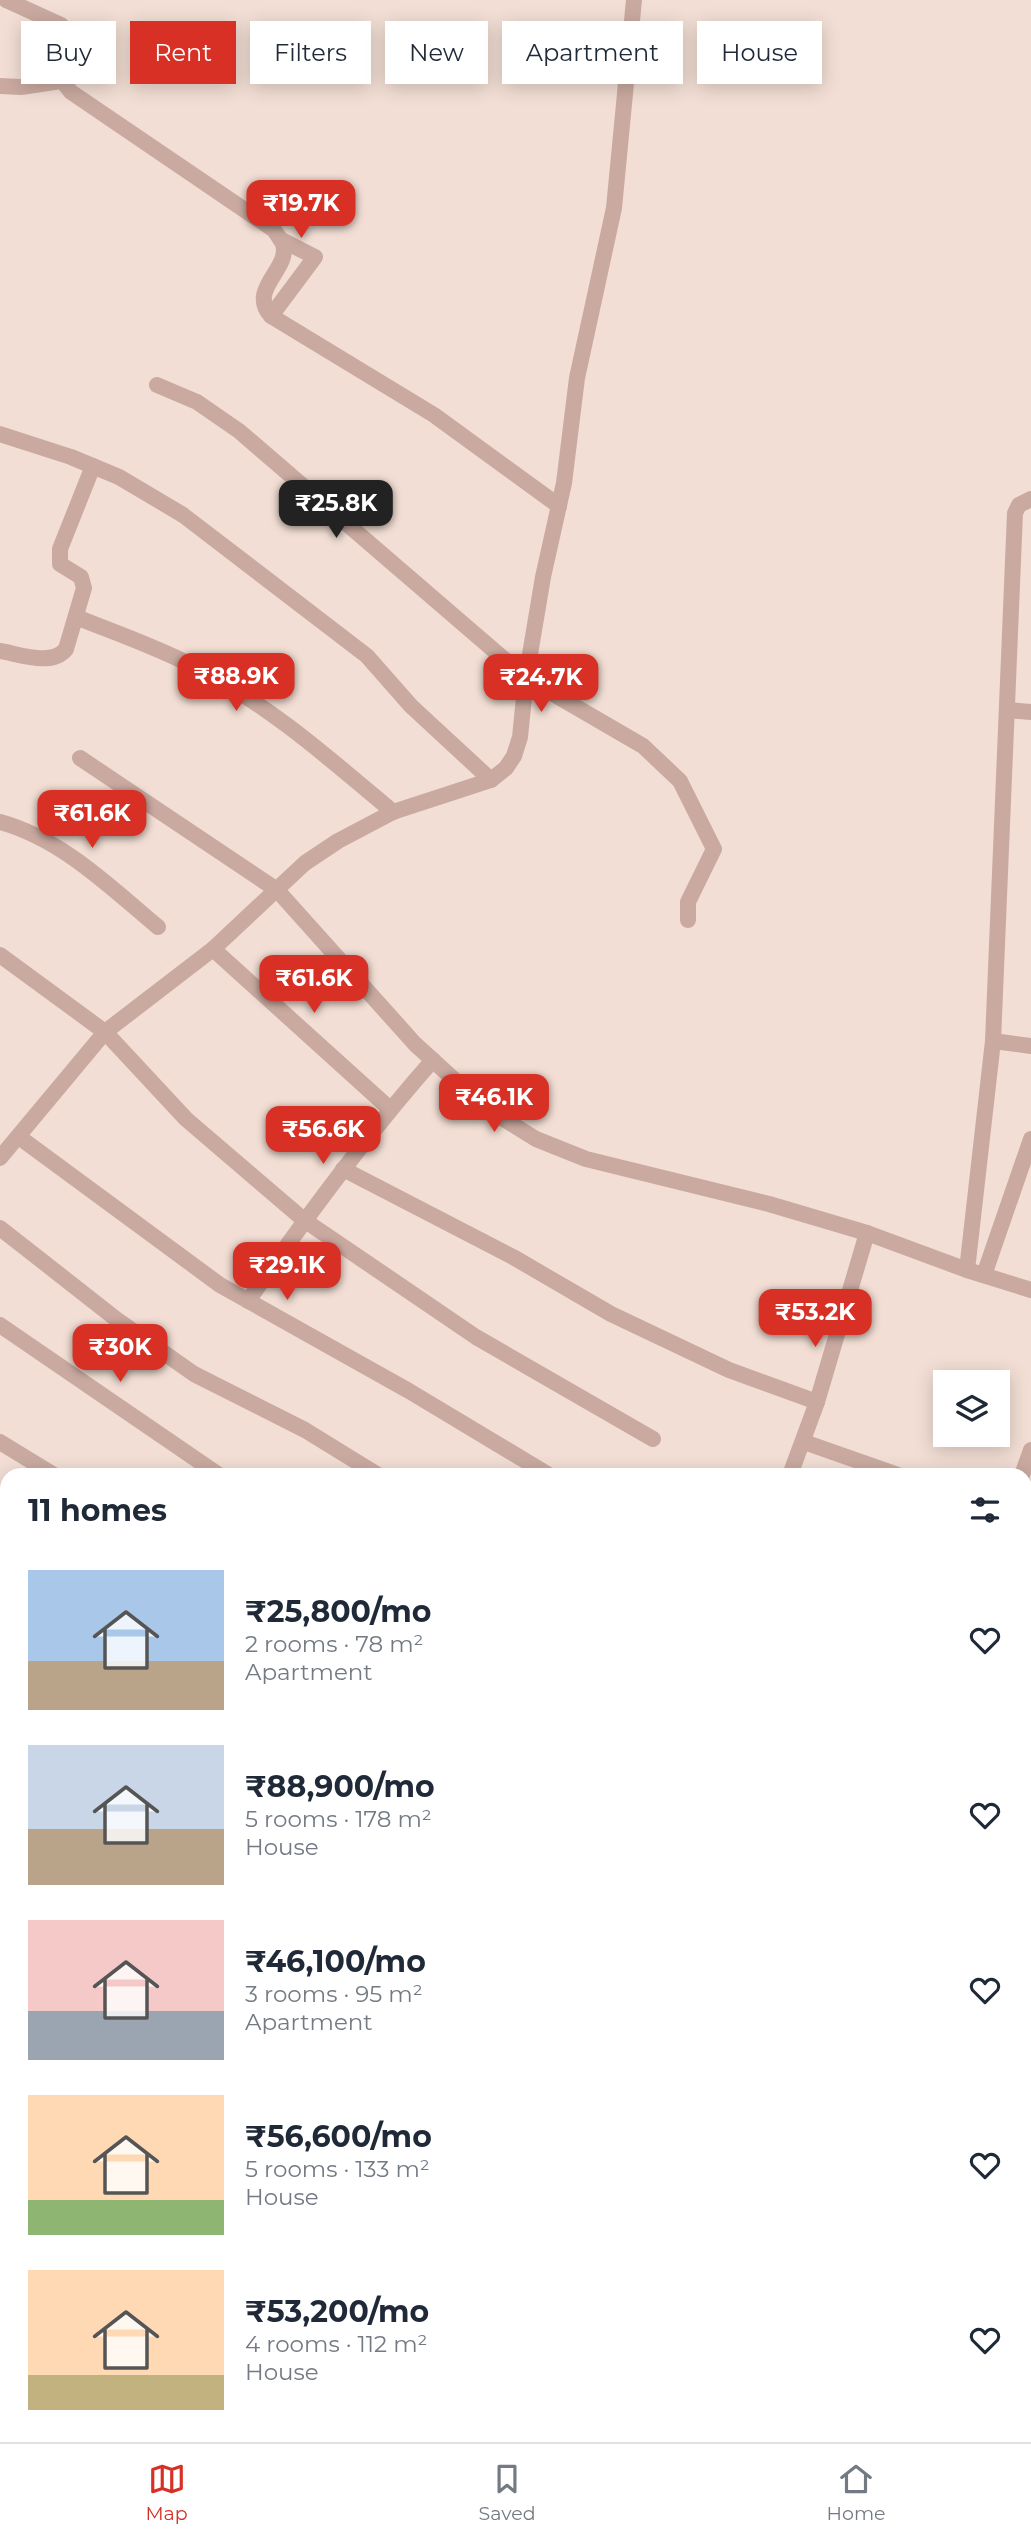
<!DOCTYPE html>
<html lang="en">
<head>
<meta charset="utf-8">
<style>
  :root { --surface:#fff; --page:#f2f2f3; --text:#1f2937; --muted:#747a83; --line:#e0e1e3; --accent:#d93025 }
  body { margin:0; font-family:Montserrat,sans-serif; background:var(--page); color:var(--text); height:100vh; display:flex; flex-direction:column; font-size:26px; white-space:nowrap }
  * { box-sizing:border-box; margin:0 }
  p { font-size:23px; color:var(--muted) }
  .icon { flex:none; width:38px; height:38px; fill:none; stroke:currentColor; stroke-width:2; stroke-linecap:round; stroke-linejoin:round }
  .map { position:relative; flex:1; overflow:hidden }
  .details { position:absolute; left:0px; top:1468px; width:1032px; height:975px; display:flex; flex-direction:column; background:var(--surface); border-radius:21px 21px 0 0; box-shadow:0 4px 18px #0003 }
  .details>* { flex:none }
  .guide { position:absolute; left:21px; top:21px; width:990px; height:63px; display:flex; gap:14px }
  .fabs { position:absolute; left:933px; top:1370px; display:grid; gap:14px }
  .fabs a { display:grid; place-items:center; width:77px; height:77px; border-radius:0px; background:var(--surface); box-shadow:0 4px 18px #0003; font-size:35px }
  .price { position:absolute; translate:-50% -60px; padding:0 16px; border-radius:14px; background:var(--accent); color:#fff; font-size:23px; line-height:46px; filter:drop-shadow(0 2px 4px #0008) }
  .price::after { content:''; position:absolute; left:50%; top:42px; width:21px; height:16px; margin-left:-10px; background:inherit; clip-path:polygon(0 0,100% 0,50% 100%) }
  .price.on { background:#222; color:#fff }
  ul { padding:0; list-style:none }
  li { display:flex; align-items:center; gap:21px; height:175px; padding:0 28px }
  li span { display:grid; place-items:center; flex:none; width:196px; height:140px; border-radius:0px; color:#555 }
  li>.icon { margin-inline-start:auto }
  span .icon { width:84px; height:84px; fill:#fffc; stroke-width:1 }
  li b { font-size:30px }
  h2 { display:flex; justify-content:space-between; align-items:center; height:84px; padding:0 28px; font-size:30px }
  .tag { padding:0 24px; border-radius:0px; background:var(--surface); box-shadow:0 4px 18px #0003; font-size:24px; line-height:63px }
  .tag.on { background:var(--accent); color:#fff }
  .menu { display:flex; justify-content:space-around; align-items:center; height:98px; border-top:2px solid var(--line); background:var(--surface); font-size:19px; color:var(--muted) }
  .menu a { display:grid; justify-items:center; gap:4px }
  .menu .on { color:var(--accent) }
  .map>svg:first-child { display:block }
</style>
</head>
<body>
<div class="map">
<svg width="1031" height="2442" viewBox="0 0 1031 2442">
  <rect width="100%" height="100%" fill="#f2ded4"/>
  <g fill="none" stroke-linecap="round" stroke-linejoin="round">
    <g stroke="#caaaa0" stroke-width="16">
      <path d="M6,0L61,25C84,51 40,57 71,92L274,230C277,235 281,239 283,244C291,269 247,289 271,316L434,415L559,506"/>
      <path d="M0,86L21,87L61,81"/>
      <path d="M271,316L315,257L280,239"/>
      <path d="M157,385L197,402L239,431L526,678L643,746L680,781L714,849L688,902V920"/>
      <path d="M0,434L71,457L119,477L183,515L367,656L411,706L491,780"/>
      <path d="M76,617C116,633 157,647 195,667C268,704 330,759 393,812"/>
      <path d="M0,651C19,654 52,667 66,649L84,588L81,577L60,564V549L93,466"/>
      <path d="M1008,710L1031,712"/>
      <path d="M80,758L277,890L415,1044L483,1106L536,1139L586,1159L769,1204L867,1233L967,1270L1031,1290"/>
      <path d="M0,822C62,839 110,887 158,927"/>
      <path d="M213,949L390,1109"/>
      <path d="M0,955L105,1032L186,1119L304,1220L476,1337L653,1439"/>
      <path d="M993,1041L1031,1046"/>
      <path d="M19,1137L220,1285L409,1391L549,1475"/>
      <path d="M0,1158L105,1032L213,949L305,863L338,841L393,812L491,780L506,768L514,756L520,737L526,678L543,577L564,483L577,378L614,208L634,0"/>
      <path d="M343,1169L513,1257L611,1314L729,1370L817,1402"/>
      <path d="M0,1228L116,1319L194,1374L305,1430L378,1475"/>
      <path d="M967,1270L993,1041L1015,513L1019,505L1031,499"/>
      <path d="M984,1275L1031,1139"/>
      <path d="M248,1301C306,1217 366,1136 433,1060"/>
      <path d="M0,1325L219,1475"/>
      <path d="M0,1442L54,1475"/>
      <path d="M804,1442L898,1475"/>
      <path d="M790,1475L817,1402L867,1233"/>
      <path d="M1022,1475L1031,1450"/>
      <path d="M0,1556L7,1561"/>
      <path d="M1026,1697L1031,1699"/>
      <path d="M0,1727L7,1731"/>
      <path d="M1026,1822L1031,1824"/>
      <path d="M1026,1857L1031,1848"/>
      <path d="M0,1976L7,1979"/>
      <path d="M1026,2040L1031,2035"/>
      <path d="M0,2102L7,2106"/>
      <path d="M1026,2152L1031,2147"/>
      <path d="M0,2177H7"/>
      <path d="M1026,2191L1031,2195"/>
      <path d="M1026,2259L1031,2255"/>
      <path d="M0,2320H7"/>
      <path d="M1026,2341L1031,2342"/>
      <path d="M0,2412L7,2411"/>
      <path d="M56,2436L67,2442"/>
      <path d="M284,2436L293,2442"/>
      <path d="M666,2436L687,2442"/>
      <path d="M206,2442L209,2436"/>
      <path d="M338,2442L343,2436"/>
      <path d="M542,2442L545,2436"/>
    </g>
  </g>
</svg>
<div class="fabs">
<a><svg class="icon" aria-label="layers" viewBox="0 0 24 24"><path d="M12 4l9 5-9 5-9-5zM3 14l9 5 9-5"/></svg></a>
</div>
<b class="price" style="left:301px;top:240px">₹19.7K</b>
<b class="price on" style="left:336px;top:540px">₹25.8K</b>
<b class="price" style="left:236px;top:713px">₹88.9K</b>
<b class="price" style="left:541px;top:714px">₹24.7K</b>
<b class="price" style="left:92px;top:850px">₹61.6K</b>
<b class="price" style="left:314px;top:1015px">₹61.6K</b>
<b class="price" style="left:494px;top:1134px">₹46.1K</b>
<b class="price" style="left:323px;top:1166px">₹56.6K</b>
<b class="price" style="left:287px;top:1302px">₹29.1K</b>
<b class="price" style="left:815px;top:1349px">₹53.2K</b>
<b class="price" style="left:120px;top:1384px">₹30K</b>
<div class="guide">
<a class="tag">Buy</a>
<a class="tag on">Rent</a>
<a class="tag">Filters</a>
<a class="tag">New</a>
<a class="tag">Apartment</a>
<a class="tag">House</a>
</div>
<section class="details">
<h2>11 homes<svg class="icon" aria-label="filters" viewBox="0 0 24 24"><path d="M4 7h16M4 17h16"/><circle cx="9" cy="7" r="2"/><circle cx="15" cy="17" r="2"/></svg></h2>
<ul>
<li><span style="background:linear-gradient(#a9c7e8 65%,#b9a48a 0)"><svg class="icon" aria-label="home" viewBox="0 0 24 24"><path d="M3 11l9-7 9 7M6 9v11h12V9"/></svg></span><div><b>₹25,800/mo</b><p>2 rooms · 78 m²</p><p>Apartment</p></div><svg class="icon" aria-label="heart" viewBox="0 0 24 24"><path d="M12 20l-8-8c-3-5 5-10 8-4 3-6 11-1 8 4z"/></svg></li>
<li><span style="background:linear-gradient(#c9d6e8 60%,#b9a48a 0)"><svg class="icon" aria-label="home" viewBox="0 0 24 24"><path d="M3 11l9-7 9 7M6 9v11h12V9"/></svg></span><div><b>₹88,900/mo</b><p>5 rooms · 178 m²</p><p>House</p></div><svg class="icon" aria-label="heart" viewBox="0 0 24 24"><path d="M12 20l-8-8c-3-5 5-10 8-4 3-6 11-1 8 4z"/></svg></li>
<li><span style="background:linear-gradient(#f6c9c9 65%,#9aa5b1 0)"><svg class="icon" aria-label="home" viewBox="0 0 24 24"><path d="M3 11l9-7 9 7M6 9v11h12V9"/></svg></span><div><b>₹46,100/mo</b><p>3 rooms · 95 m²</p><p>Apartment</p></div><svg class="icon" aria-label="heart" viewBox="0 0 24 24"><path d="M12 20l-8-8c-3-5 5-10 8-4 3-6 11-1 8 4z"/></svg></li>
<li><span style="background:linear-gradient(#ffd9b3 75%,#8fb573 0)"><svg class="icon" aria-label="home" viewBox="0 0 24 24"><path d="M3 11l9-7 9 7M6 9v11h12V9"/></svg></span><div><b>₹56,600/mo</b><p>5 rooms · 133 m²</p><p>House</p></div><svg class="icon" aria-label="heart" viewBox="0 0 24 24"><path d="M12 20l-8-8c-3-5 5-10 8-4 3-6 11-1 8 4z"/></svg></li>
<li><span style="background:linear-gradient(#ffd9b3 75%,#c2b280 0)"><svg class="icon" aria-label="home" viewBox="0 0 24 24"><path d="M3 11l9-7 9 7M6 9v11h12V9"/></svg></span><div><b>₹53,200/mo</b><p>4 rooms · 112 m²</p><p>House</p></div><svg class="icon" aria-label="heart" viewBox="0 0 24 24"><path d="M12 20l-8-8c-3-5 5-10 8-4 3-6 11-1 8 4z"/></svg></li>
</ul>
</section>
</div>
<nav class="menu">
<a class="on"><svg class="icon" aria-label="map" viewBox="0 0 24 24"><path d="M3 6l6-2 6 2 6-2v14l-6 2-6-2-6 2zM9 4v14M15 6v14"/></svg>Map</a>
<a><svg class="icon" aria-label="saved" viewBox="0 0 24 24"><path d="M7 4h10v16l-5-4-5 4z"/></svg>Saved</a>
<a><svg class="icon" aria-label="home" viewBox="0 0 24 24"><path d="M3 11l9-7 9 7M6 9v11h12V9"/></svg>Home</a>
</nav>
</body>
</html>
